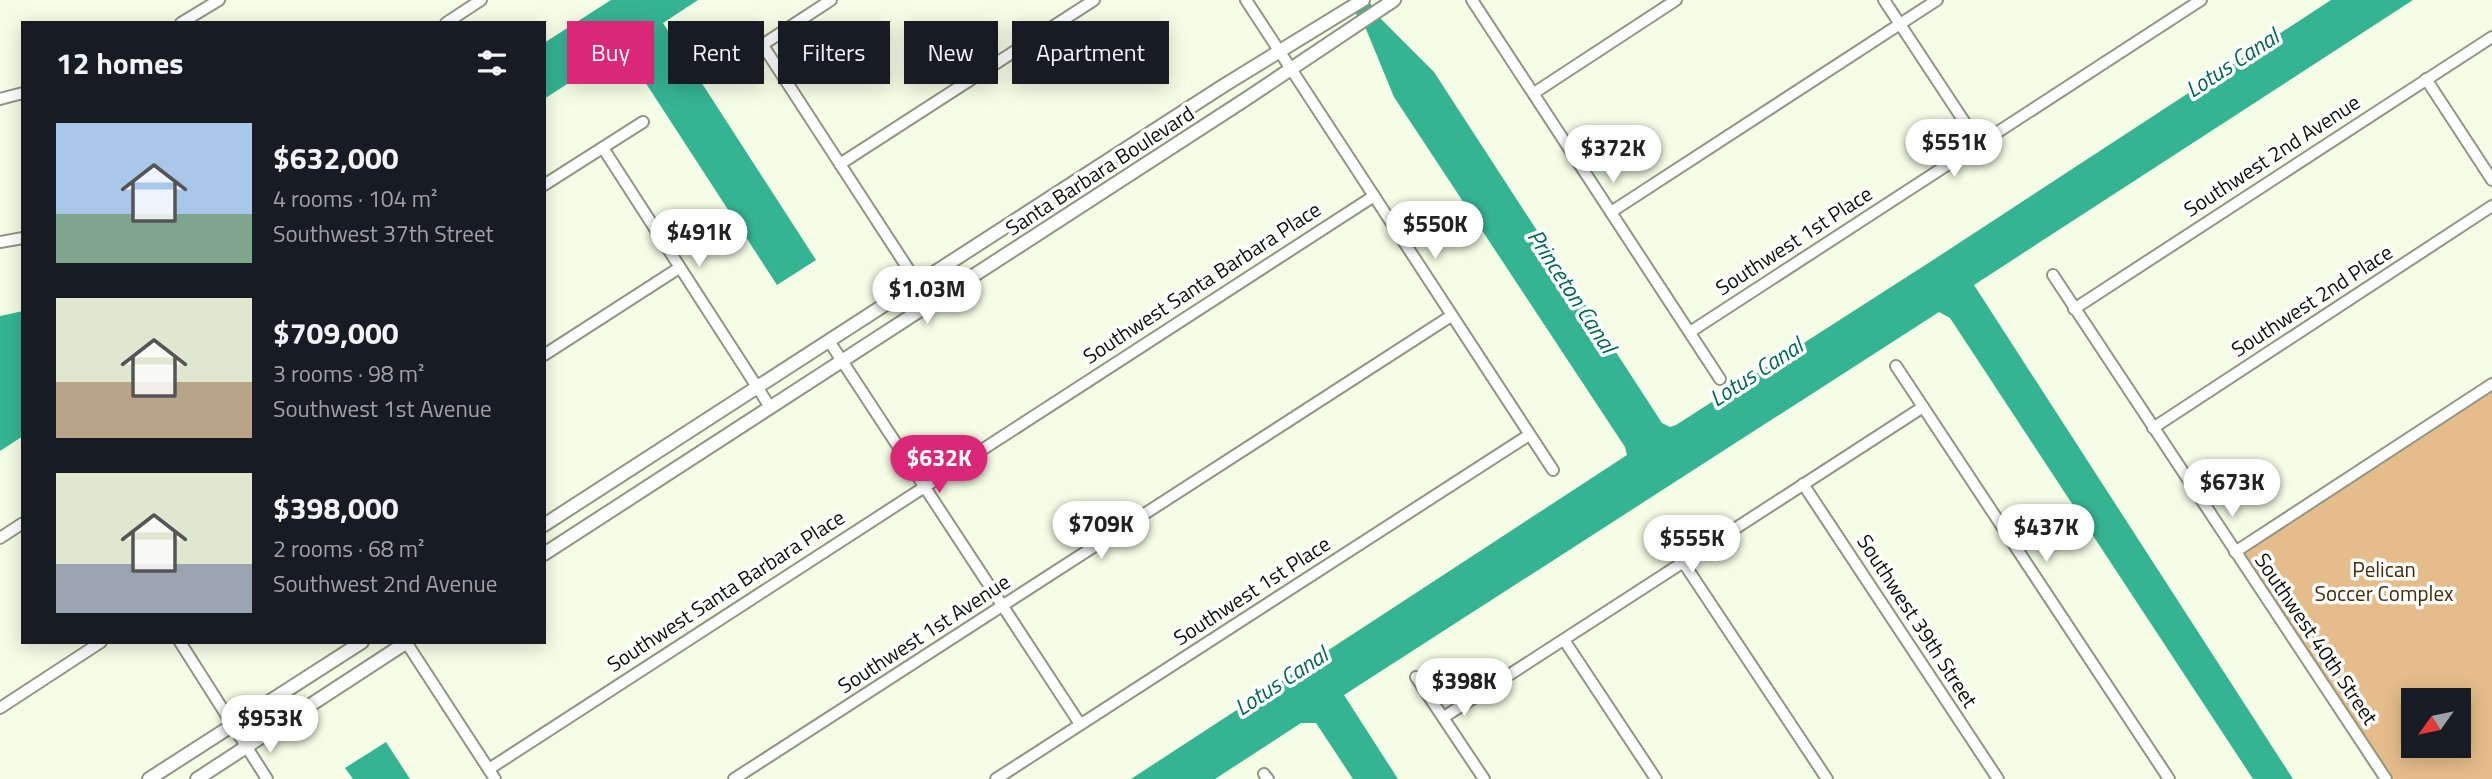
<!DOCTYPE html>
<html lang="en">
<head>
<meta charset="utf-8">
<style>
  :root { --surface:#171b24; --page:#20242c; --text:#f1f3f6; --muted:#9ea1a6; --accent:#db2777 }
  body { margin:0; font-family:"Titillium Web",sans-serif; background:var(--page); color:var(--text); height:100vh; display:flex; flex-direction:column; font-size:26px; white-space:nowrap }
  * { box-sizing:border-box; margin:0 }
  p { font-size:23px; color:var(--muted) }
  .icon { flex:none; width:38px; height:38px; fill:none; stroke:currentColor; stroke-width:2; stroke-linecap:round; stroke-linejoin:round }
  .map { position:relative; flex:1; overflow:hidden }
  .details { position:absolute; left:21px; top:21px; width:525px; height:623px; display:flex; flex-direction:column; background:var(--surface); border-radius:0px; box-shadow:0 4px 18px #0003 }
  .details>* { flex:none }
  .hud { position:absolute; left:567px; top:21px; width:665px; height:63px; display:flex; gap:14px }
  .needle { width:46px; rotate:237deg }
  .controls { position:absolute; left:2401px; top:688px; display:grid; gap:14px }
  .controls a { display:grid; place-items:center; width:70px; height:70px; border-radius:0px; background:var(--surface); box-shadow:0 4px 18px #0003; font-size:35px }
  .price { position:absolute; translate:-50% -60px; padding:0 16px; border-radius:24px; background:#fff; color:#222; font-size:23px; line-height:46px; filter:drop-shadow(0 2px 4px #0008) }
  .price::after { content:''; position:absolute; left:50%; top:42px; width:21px; height:16px; margin-left:-10px; background:inherit; clip-path:polygon(0 0,100% 0,50% 100%) }
  .price.active { background:var(--accent); color:#fff }
  ul { padding:0; list-style:none }
  li { display:flex; align-items:center; gap:21px; height:175px; padding:0 35px }
  li span { display:grid; place-items:center; flex:none; width:196px; height:140px; border-radius:0px; color:#555 }
  li>.icon { margin-inline-start:auto }
  span .icon { width:84px; height:84px; fill:#fffc; stroke-width:1 }
  li b { font-size:30px }
  h2 { display:flex; justify-content:space-between; align-items:center; height:84px; padding:0 35px; font-size:30px }
  .tag { padding:0 24px; border-radius:0px; background:var(--surface); box-shadow:0 4px 18px #0003; font-size:24px; line-height:63px }
  .tag.active { background:var(--accent); color:#fff }
  .map>svg:first-child { display:block }
</style>
</head>
<body>
<div class="map">
<svg width="2492" height="779" viewBox="0 0 2492 779">
  <rect width="100%" height="100%" fill="#f5fde6"/>
  <path fill="#e5bd8a" fill-rule="evenodd" d="M2492,384V779H2386L2235,552ZM2413,700H2459V746H2413Z"/>
  <g fill="#35b494">
    <path d="M611,0H698L663,23L816,260L777,285L623,48L544,99V43Z"/>
    <path d="M1347,0H1368L1380,18L1434,72L1662,423L1670,427L1676,425L1930,262L2331,0H2413L1974,285L2293,779H2253L1950,318L1939,312L1344,695L1398,779H1353L1316,723H1301L1215,779H1131L1627,455L1625,447L1394,97L1366,29Z"/>
    <path d="M23,311V436L0,451V316Z"/>
    <path d="M386,742L410,779H353L345,768Z"/>
  </g>
  <g fill="none" stroke-linecap="round" stroke-linejoin="round">
    <g stroke="#8f9681" stroke-width="14">
      <g id="minor">
        <path d="M1246,0L1553,470"/>
        <path d="M1472,0L1720,379"/>
        <path d="M1884,0L1979,144"/>
        <path d="M181,23L219,0"/>
        <path d="M446,23L481,0"/>
        <path d="M762,44L931,304"/>
        <path d="M724,70L831,0"/>
        <path d="M2426,79L2492,180"/>
        <path d="M1534,93L1676,0"/>
        <path d="M0,99L23,93"/>
        <path d="M603,148L770,407"/>
        <path d="M840,164L1094,0"/>
        <path d="M544,185L643,122"/>
        <path d="M1611,212L1937,0"/>
        <path d="M0,242L23,238"/>
        <path d="M2053,275L2386,779"/>
        <path d="M2074,309L2492,37"/>
        <path d="M1690,332L2201,0"/>
        <path d="M829,341L1080,724"/>
        <path d="M544,355L679,268"/>
        <path d="M1896,366L2169,779"/>
        <path d="M2153,428L2492,206"/>
        <path d="M1803,484L1998,779"/>
        <path d="M0,538L23,523"/>
        <path d="M2235,552L2492,384"/>
        <path d="M1683,562L1827,779"/>
        <path d="M1564,640L1656,779"/>
        <path d="M180,642L267,779"/>
        <path d="M406,642L495,779"/>
        <path d="M1416,677L1484,779"/>
        <path d="M0,708L101,642"/>
        <path d="M1444,717L1923,407"/>
        <path d="M489,769L1374,196"/>
        <path d="M1264,774L1268,779"/>
        <path d="M734,779L1451,316"/>
        <path d="M996,779L1529,435"/>
      </g>
    </g>
    <g stroke="#8f9681" stroke-width="16">
      <g id="major">
        <path d="M544,525L1223,86L1363,0"/>
        <path d="M544,554L1246,99L1394,0"/>
        <path d="M149,779L362,642"/>
        <path d="M197,779L407,642"/>
      </g>
    </g>
    <use href="#minor" stroke="#fff" stroke-width="10"/>
    <use href="#major" stroke="#fff" stroke-width="12"/>
  </g>
  <g text-anchor="middle" stroke-width="7" stroke-linejoin="round" paint-order="stroke">
    <g font-size="21" fill="#0b0e07" stroke="#fff">
      <text transform="translate(2272 156) rotate(-33)" y="7">Southwest 2nd Avenue</text>
      <text transform="translate(1100 171) rotate(-33)" y="7">Santa Barbara Boulevard</text>
      <text transform="translate(1794 241) rotate(-33)" y="7">Southwest 1st Place</text>
      <text transform="translate(1202 283) rotate(-33)" y="7">Southwest Santa Barbara Place</text>
      <text transform="translate(2312 301) rotate(-33)" y="7">Southwest 2nd Place</text>
      <text transform="translate(726 591) rotate(-33)" y="7">Southwest Santa Barbara Place</text>
      <text transform="translate(1252 591) rotate(-33)" y="7">Southwest 1st Place</text>
      <text transform="translate(1917 621) rotate(57)" y="7">Southwest 39th Street</text>
      <text transform="translate(924 634) rotate(-33)" y="7">Southwest 1st Avenue</text>
      <text transform="translate(2316 639) rotate(56)" y="7">Southwest 40th Street</text>
    </g>
    <g font-size="21" fill="#442c09" stroke="#fff">
      <text x="2384" y="577">Pelican<tspan x="2384" dy="24">Soccer Complex</tspan></text>
    </g>
    <g font-size="23" font-style="italic" fill="#006752" stroke="#fff">
      <text transform="translate(2232 63) rotate(-33)" y="8">Lotus Canal</text>
      <text transform="translate(1572 291) rotate(57)" y="8">Princeton Canal</text>
      <text transform="translate(1756 372) rotate(-33)" y="8">Lotus Canal</text>
      <text transform="translate(1281 681) rotate(-33)" y="8">Lotus Canal</text>
    </g>
  </g>
</svg>
<div class="controls">
<a><svg class="needle" viewBox="-14 -14 28 28"><path d="M0-13l5 13h-10z" fill="#e53935"/><path d="M0 13l5-13h-10z" fill="#9ea1a6"/></svg></a>
</div>
<b class="price" style="left:1954px;top:179px">$551K</b>
<b class="price" style="left:1613px;top:185px">$372K</b>
<b class="price" style="left:1435px;top:261px">$550K</b>
<b class="price" style="left:699px;top:269px">$491K</b>
<b class="price" style="left:927px;top:326px">$1.03M</b>
<b class="price active" style="left:939px;top:495px">$632K</b>
<b class="price" style="left:2232px;top:519px">$673K</b>
<b class="price" style="left:1101px;top:561px">$709K</b>
<b class="price" style="left:2046px;top:564px">$437K</b>
<b class="price" style="left:1692px;top:575px">$555K</b>
<b class="price" style="left:1464px;top:718px">$398K</b>
<b class="price" style="left:270px;top:755px">$953K</b>
<div class="hud">
<a class="tag active">Buy</a>
<a class="tag">Rent</a>
<a class="tag">Filters</a>
<a class="tag">New</a>
<a class="tag">Apartment</a>
</div>
<section class="details">
<h2>12 homes<svg class="icon" aria-label="filters" viewBox="0 0 24 24"><path d="M4 7h16M4 17h16"/><circle cx="9" cy="7" r="2"/><circle cx="15" cy="17" r="2"/></svg></h2>
<ul>
<li><span style="background:linear-gradient(#a9c7e8 65%,#7fa58c 0)"><svg class="icon" aria-label="home" viewBox="0 0 24 24"><path d="M3 11l9-7 9 7M6 9v11h12V9"/></svg></span><div><b>$632,000</b><p>4 rooms · 104 m²</p><p>Southwest 37th Street</p></div></li>
<li><span style="background:linear-gradient(#dfe7d0 60%,#b9a48a 0)"><svg class="icon" aria-label="home" viewBox="0 0 24 24"><path d="M3 11l9-7 9 7M6 9v11h12V9"/></svg></span><div><b>$709,000</b><p>3 rooms · 98 m²</p><p>Southwest 1st Avenue</p></div></li>
<li><span style="background:linear-gradient(#dfe7d0 65%,#9aa5b1 0)"><svg class="icon" aria-label="home" viewBox="0 0 24 24"><path d="M3 11l9-7 9 7M6 9v11h12V9"/></svg></span><div><b>$398,000</b><p>2 rooms · 68 m²</p><p>Southwest 2nd Avenue</p></div></li>
</ul>
</section>
</div>
</body>
</html>
